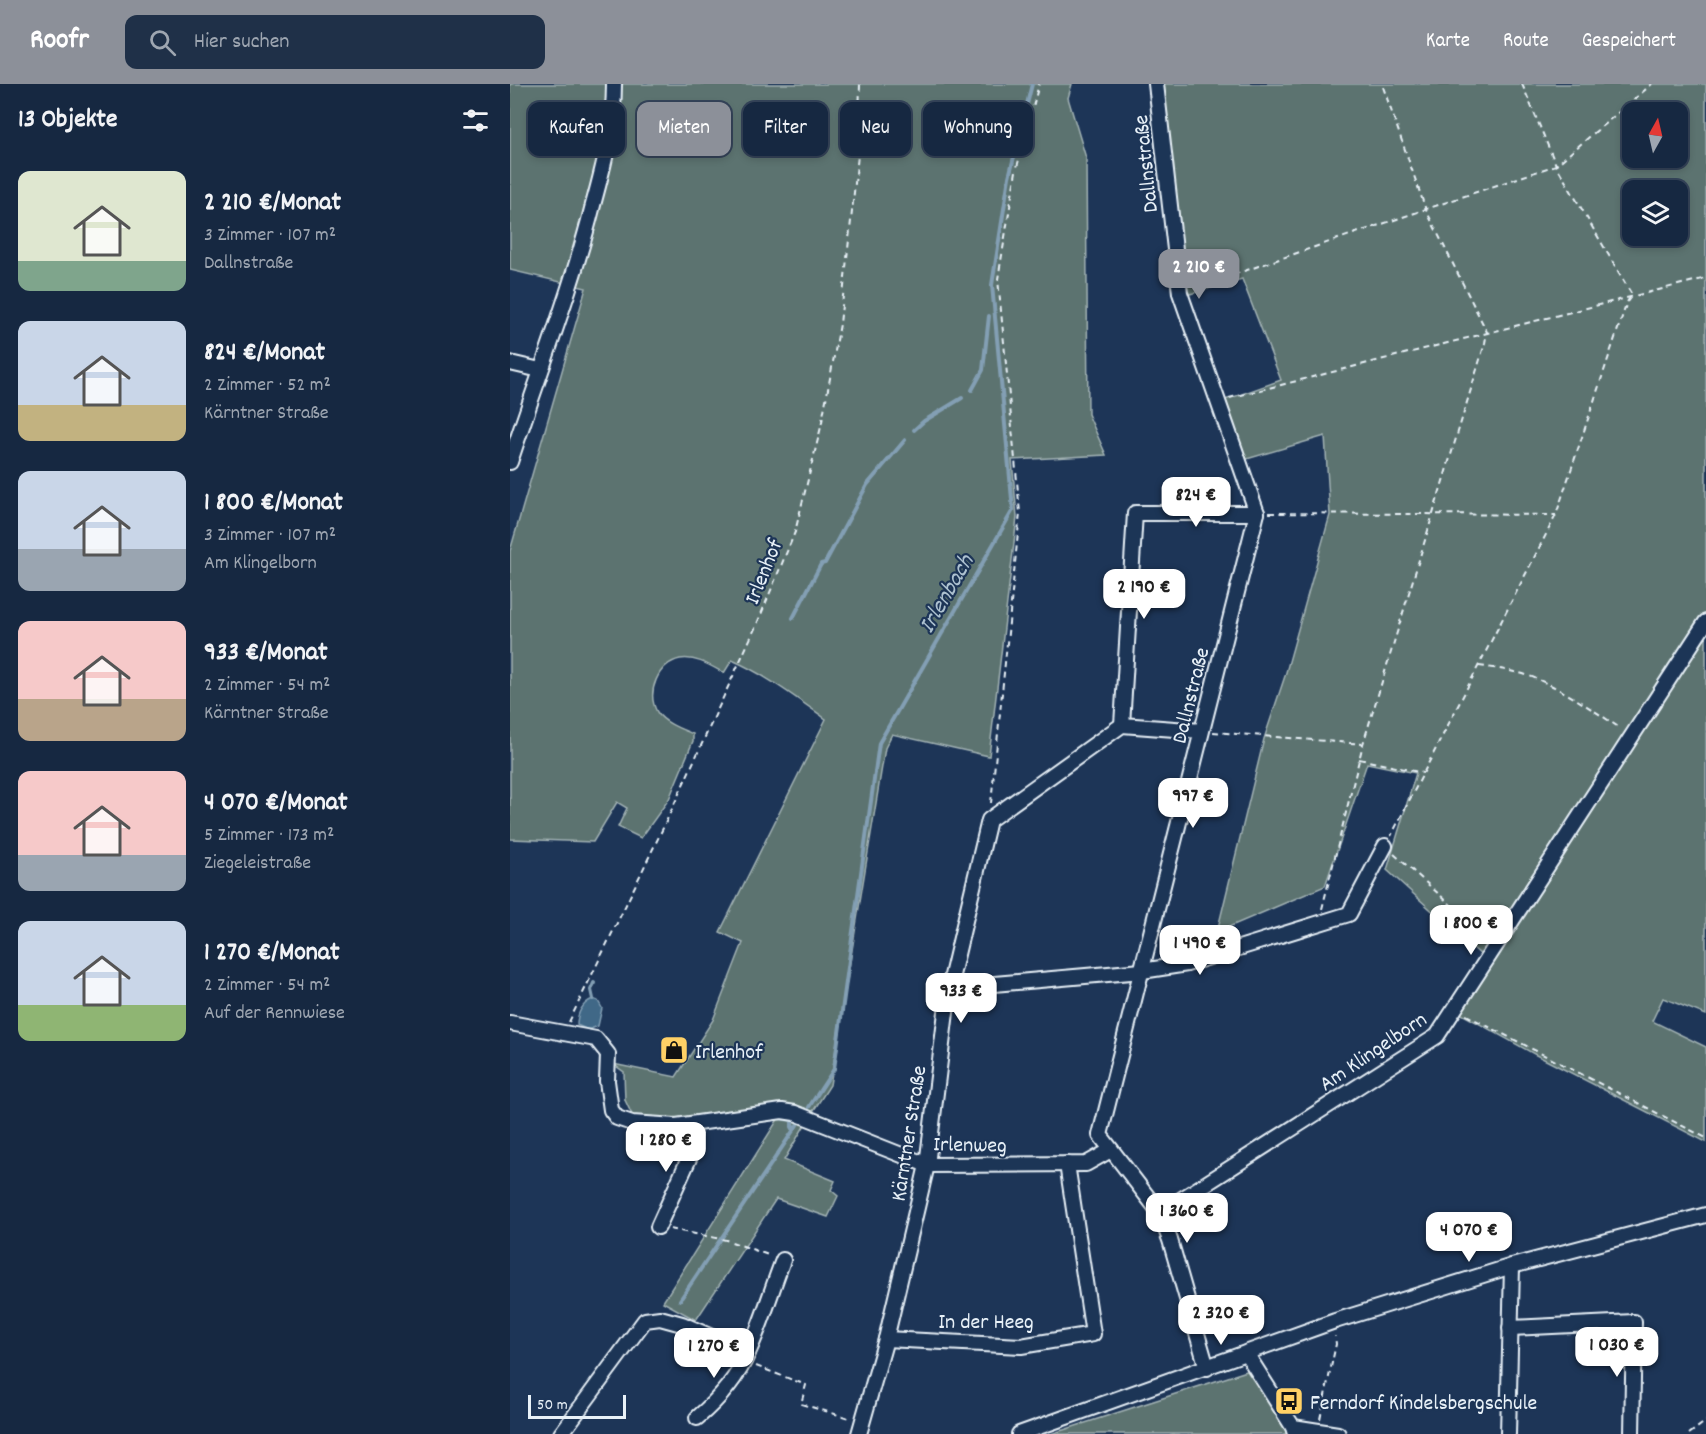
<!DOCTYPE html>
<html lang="de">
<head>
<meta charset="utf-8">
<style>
  :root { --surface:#162841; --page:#1f3048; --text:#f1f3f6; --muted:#9ea6b1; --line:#35445a; --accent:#8c9099 }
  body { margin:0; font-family:Dekko,sans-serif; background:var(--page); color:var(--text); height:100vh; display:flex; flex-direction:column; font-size:22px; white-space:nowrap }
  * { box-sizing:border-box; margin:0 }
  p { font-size:20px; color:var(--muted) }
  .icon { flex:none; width:33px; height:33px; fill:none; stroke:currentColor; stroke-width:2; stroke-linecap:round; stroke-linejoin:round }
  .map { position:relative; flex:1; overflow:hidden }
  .side { display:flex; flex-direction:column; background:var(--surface); width:510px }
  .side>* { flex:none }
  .guide { position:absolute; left:18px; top:18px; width:570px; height:54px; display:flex; gap:12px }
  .needle { width:39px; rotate:8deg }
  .fabs { position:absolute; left:1112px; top:18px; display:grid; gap:12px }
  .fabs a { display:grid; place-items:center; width:66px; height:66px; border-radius:12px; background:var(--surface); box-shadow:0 3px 9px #0003,0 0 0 2px var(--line); font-size:30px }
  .scale { position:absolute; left:18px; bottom:15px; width:98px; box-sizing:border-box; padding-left:6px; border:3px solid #e8f1f8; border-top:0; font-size:16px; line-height:21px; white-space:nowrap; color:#e8f1f8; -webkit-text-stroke:4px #1d3557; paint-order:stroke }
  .price { position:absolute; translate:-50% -51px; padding:0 14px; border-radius:12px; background:#fff; color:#222; font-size:20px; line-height:39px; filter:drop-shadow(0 2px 3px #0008) }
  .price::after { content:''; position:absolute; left:50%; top:36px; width:18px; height:14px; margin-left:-9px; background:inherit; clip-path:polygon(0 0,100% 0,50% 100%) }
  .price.on { background:var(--accent); color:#fff }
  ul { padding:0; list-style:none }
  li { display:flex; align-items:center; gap:18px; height:150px; padding:0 18px }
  li span { display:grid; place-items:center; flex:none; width:168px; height:120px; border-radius:12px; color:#555 }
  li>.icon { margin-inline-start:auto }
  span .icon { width:72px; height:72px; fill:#fffc; stroke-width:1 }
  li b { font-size:26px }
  h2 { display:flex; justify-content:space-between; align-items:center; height:72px; padding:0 18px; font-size:26px }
  .chip { padding:0 21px; border-radius:12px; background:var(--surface); box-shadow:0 3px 9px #0003,0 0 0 2px var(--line); font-size:21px; line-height:54px }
  .chip.on { background:var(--accent); color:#fff }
  header { display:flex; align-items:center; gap:36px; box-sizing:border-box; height:84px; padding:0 30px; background:var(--accent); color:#fff }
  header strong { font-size:28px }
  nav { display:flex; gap:33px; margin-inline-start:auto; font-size:21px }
  .search { width:420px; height:54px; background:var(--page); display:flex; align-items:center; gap:15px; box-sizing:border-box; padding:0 21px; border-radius:12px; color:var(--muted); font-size:22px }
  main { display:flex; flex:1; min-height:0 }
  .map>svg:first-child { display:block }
</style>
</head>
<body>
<header>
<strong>Roofr</strong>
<div class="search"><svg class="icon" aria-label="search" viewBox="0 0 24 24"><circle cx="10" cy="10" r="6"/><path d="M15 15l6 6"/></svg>Hier suchen</div>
<nav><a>Karte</a><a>Route</a><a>Gespeichert</a></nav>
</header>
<main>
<section class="side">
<h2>13 Objekte<svg class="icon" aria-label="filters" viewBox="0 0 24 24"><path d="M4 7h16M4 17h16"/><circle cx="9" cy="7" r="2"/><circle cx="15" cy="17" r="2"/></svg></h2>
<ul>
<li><span style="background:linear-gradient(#dfe7d0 75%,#7fa58c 0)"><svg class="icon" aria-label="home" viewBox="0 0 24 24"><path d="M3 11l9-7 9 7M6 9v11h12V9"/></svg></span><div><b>2 210 €/Monat</b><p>3 Zimmer · 107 m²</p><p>Dallnstraße</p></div></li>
<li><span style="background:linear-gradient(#c9d6e8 70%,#c2b280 0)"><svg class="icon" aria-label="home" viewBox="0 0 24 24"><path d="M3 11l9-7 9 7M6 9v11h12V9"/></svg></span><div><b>824 €/Monat</b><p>2 Zimmer · 52 m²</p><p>Kärntner Straße</p></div></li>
<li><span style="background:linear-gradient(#c9d6e8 65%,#9aa5b1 0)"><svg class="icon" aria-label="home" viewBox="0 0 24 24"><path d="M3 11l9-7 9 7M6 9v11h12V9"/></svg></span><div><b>1 800 €/Monat</b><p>3 Zimmer · 107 m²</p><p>Am Klingelborn</p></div></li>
<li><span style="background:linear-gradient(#f6c9c9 65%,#b9a48a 0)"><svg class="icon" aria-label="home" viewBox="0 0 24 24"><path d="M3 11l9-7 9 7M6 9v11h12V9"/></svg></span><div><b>933 €/Monat</b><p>2 Zimmer · 54 m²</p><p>Kärntner Straße</p></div></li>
<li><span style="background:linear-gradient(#f6c9c9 70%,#9aa5b1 0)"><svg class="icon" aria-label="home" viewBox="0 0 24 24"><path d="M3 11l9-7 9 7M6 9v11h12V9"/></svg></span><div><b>4 070 €/Monat</b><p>5 Zimmer · 173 m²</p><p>Ziegeleistraße</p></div></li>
<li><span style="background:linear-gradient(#c9d6e8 70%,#8fb573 0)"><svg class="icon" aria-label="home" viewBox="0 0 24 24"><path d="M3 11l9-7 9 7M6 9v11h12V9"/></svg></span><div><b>1 270 €/Monat</b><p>2 Zimmer · 54 m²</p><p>Auf der Rennwiese</p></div></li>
</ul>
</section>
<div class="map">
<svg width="1196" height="1350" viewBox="0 0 1196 1350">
  <rect width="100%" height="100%" fill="#1d3557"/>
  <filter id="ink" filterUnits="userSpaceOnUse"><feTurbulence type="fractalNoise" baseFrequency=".0167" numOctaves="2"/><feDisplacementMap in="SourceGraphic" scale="12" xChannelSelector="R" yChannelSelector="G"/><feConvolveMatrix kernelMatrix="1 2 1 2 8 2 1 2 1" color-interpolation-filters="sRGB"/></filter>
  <g filter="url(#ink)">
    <g fill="#5c736f" stroke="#a2b2b4" stroke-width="1.5" fill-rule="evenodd">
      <path d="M0,0H562L558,14L576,74L578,330L596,371L502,376L507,433L479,672L382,650L375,664L320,1001L302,1029L278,1020L176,1037L123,1033L115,1016L114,988L103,980L166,993L203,936L233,859L210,848L316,635C285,613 256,591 222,576L214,589C201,582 185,572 170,575C148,580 136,608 147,628C154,639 171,645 183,650V657L159,715L131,754L108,743L117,724L107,718L83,758L0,755V467L76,204L0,186Z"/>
      <path d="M639,0H1196V931L1153,914L1142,937L1196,963V1058L1026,971L939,923L972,872L877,786L906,689L857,679L815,802L707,848L754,655L775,592L820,431L815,352L723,379L704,320L771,296L732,195L666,214ZM1122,28H1167V74H1122ZM1122,106H1167V152H1122Z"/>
      <path d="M270,1032L296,1039L274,1076L325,1097L321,1106L328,1112L318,1133L266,1115L186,1236L153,1218Z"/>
      <path d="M737,1287L781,1350H541Z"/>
    </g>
    <path fill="#3f6887" stroke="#839fb4" stroke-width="1.5" d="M83,915L88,917L92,924L88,942L78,946L67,941C67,930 72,919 83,915Z"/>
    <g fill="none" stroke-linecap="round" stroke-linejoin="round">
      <g stroke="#839fb4" stroke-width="4">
        <path d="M462,306L473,286L479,232"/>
        <path d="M404,346L414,337L452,314"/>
        <path d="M283,534L311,480L315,479L357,401L395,356"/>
        <path d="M83,915L81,906L84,899"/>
        <path d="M299,1023L324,985L369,659L503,426L482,201L499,93L522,0"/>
        <path d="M268,1034L282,1036V1043L284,1046"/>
        <path d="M140,1048H170"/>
        <path d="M170,1216L287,1041"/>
      </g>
      <g stroke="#e8f1f8" stroke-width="18">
        <g id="minor">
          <path d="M646,0L670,209L747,429L590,1051L650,1129L660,1156L697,1284"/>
          <path d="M0,279L30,286"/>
          <path d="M0,378C28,292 61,208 83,121C94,81 104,42 104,0"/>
          <path d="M612,641L625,429H747"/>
          <path d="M439,904L632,887L677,880L839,830L875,762"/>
          <path d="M0,939L86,955L98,970L97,997L101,1026L107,1034L122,1039L166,1042L272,1027L285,1029L417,1081L576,1080L601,1066"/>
          <path d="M650,1129L927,952L1196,538"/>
          <path d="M148,1143L181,1070L183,1041"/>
          <path d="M1000,1244L1124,1238L1122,1350"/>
          <path d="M376,1255L511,1262L583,1250L557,1080"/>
          <path d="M736,1269L783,1343L785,1350"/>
          <path d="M187,1334C208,1316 227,1295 238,1269"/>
          <path d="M783,1343L828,1350"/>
          <path d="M51,1350L135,1236L150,1234L172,1240L238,1269C252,1239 261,1207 273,1176"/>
          <path d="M349,1350L376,1255L417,1081L439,904L479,736L612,641L691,647"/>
          <path d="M509,1350L825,1237L1002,1182L1196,1131"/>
          <path d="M998,1350L1002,1182"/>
        </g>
      </g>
      <g stroke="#e8f1f8" stroke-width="2" stroke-dasharray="6 4.5" stroke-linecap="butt">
        <path d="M1012,0L1046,81L1142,0"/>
        <path d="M684,204L1046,81L1122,211L1117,218L1046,431L881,752"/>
        <path d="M719,314L1196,194"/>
        <path d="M759,429L1046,431"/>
        <path d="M969,582C989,585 1010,587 1029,596C1058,608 1084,627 1110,644"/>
        <path d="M703,648L853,660"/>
        <path d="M849,675L913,689"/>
        <path d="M481,719L510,429L488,195L506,87L529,0"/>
        <path d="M884,770L976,852"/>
        <path d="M812,825L853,660L975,259L977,248L916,126L872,0"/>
        <path d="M956,931L1196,1054"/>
        <path d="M59,938L155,740L247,540L285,448L311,343L330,240L348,71L350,0"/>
        <path d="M160,1145L216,1156L261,1172"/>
        <path d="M246,1282L296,1301L291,1320L339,1334"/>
        <path d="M810,1335L826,1260L825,1252"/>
        <path d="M1179,1350L1196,1337"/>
      </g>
      <use href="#minor" stroke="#1d3557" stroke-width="14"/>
    </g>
  </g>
  <defs>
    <g id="shop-square" transform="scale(1.5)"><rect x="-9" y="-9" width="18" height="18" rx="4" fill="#ffd166" stroke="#1d3557"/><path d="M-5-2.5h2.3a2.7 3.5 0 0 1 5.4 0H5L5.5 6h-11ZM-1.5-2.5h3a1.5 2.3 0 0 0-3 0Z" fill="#111"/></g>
    <g id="bus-square" transform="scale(1.5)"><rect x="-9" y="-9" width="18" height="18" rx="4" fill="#ffd166" stroke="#1d3557"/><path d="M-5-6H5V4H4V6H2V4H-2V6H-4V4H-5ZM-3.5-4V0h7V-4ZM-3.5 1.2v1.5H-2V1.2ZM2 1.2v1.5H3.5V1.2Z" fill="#111"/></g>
  </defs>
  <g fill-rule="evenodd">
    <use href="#shop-square" x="164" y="966"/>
    <use href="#bus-square" x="779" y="1317"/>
  </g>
  <g text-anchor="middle" stroke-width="4.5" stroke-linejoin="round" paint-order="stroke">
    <g font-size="22" fill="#e8f1f8" stroke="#1d3557">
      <text transform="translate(634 80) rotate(-96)" y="8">Dallnstraße</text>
      <text transform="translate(252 487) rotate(-68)" y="8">Irlenhof</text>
      <text transform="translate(679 611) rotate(-76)" y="8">Dallnstraße</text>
      <text transform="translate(862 966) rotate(-34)" y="8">Am Klingelborn</text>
      <text transform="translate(397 1049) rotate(-81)" y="8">Kärntner Straße</text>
      <text transform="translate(460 1059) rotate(1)" y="8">Irlenweg</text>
      <text x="476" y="1244">In der Heeg</text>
    </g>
    <g font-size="22" fill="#e8f1f8" stroke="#1d3557" text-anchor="start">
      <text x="185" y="974">Irlenhof</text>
      <text x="800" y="1325">Ferndorf Kindelsbergschule</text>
    </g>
    <g font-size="24" font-style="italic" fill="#adc1d0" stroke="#1d3557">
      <text transform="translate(435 509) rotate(-60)" y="8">Irlenbach</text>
    </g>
  </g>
</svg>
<div class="fabs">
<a><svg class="needle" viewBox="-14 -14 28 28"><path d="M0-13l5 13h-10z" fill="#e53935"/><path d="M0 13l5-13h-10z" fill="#9ea6b1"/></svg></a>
<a><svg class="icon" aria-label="layers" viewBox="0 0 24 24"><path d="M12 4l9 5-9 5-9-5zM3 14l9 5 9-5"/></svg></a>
</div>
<div class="scale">50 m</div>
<b class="price on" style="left:689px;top:216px">2 210 €</b>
<b class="price" style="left:686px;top:444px">824 €</b>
<b class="price" style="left:634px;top:536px">2 190 €</b>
<b class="price" style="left:683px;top:745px">997 €</b>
<b class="price" style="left:961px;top:872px">1 800 €</b>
<b class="price" style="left:690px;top:892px">1 490 €</b>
<b class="price" style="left:451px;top:940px">933 €</b>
<b class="price" style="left:156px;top:1089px">1 280 €</b>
<b class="price" style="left:677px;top:1160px">1 360 €</b>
<b class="price" style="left:959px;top:1179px">4 070 €</b>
<b class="price" style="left:711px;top:1262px">2 320 €</b>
<b class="price" style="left:1107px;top:1294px">1 030 €</b>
<b class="price" style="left:204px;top:1295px">1 270 €</b>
<div class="guide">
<a class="chip">Kaufen</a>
<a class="chip on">Mieten</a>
<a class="chip">Filter</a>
<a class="chip">Neu</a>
<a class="chip">Wohnung</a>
</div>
</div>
</main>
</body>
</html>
